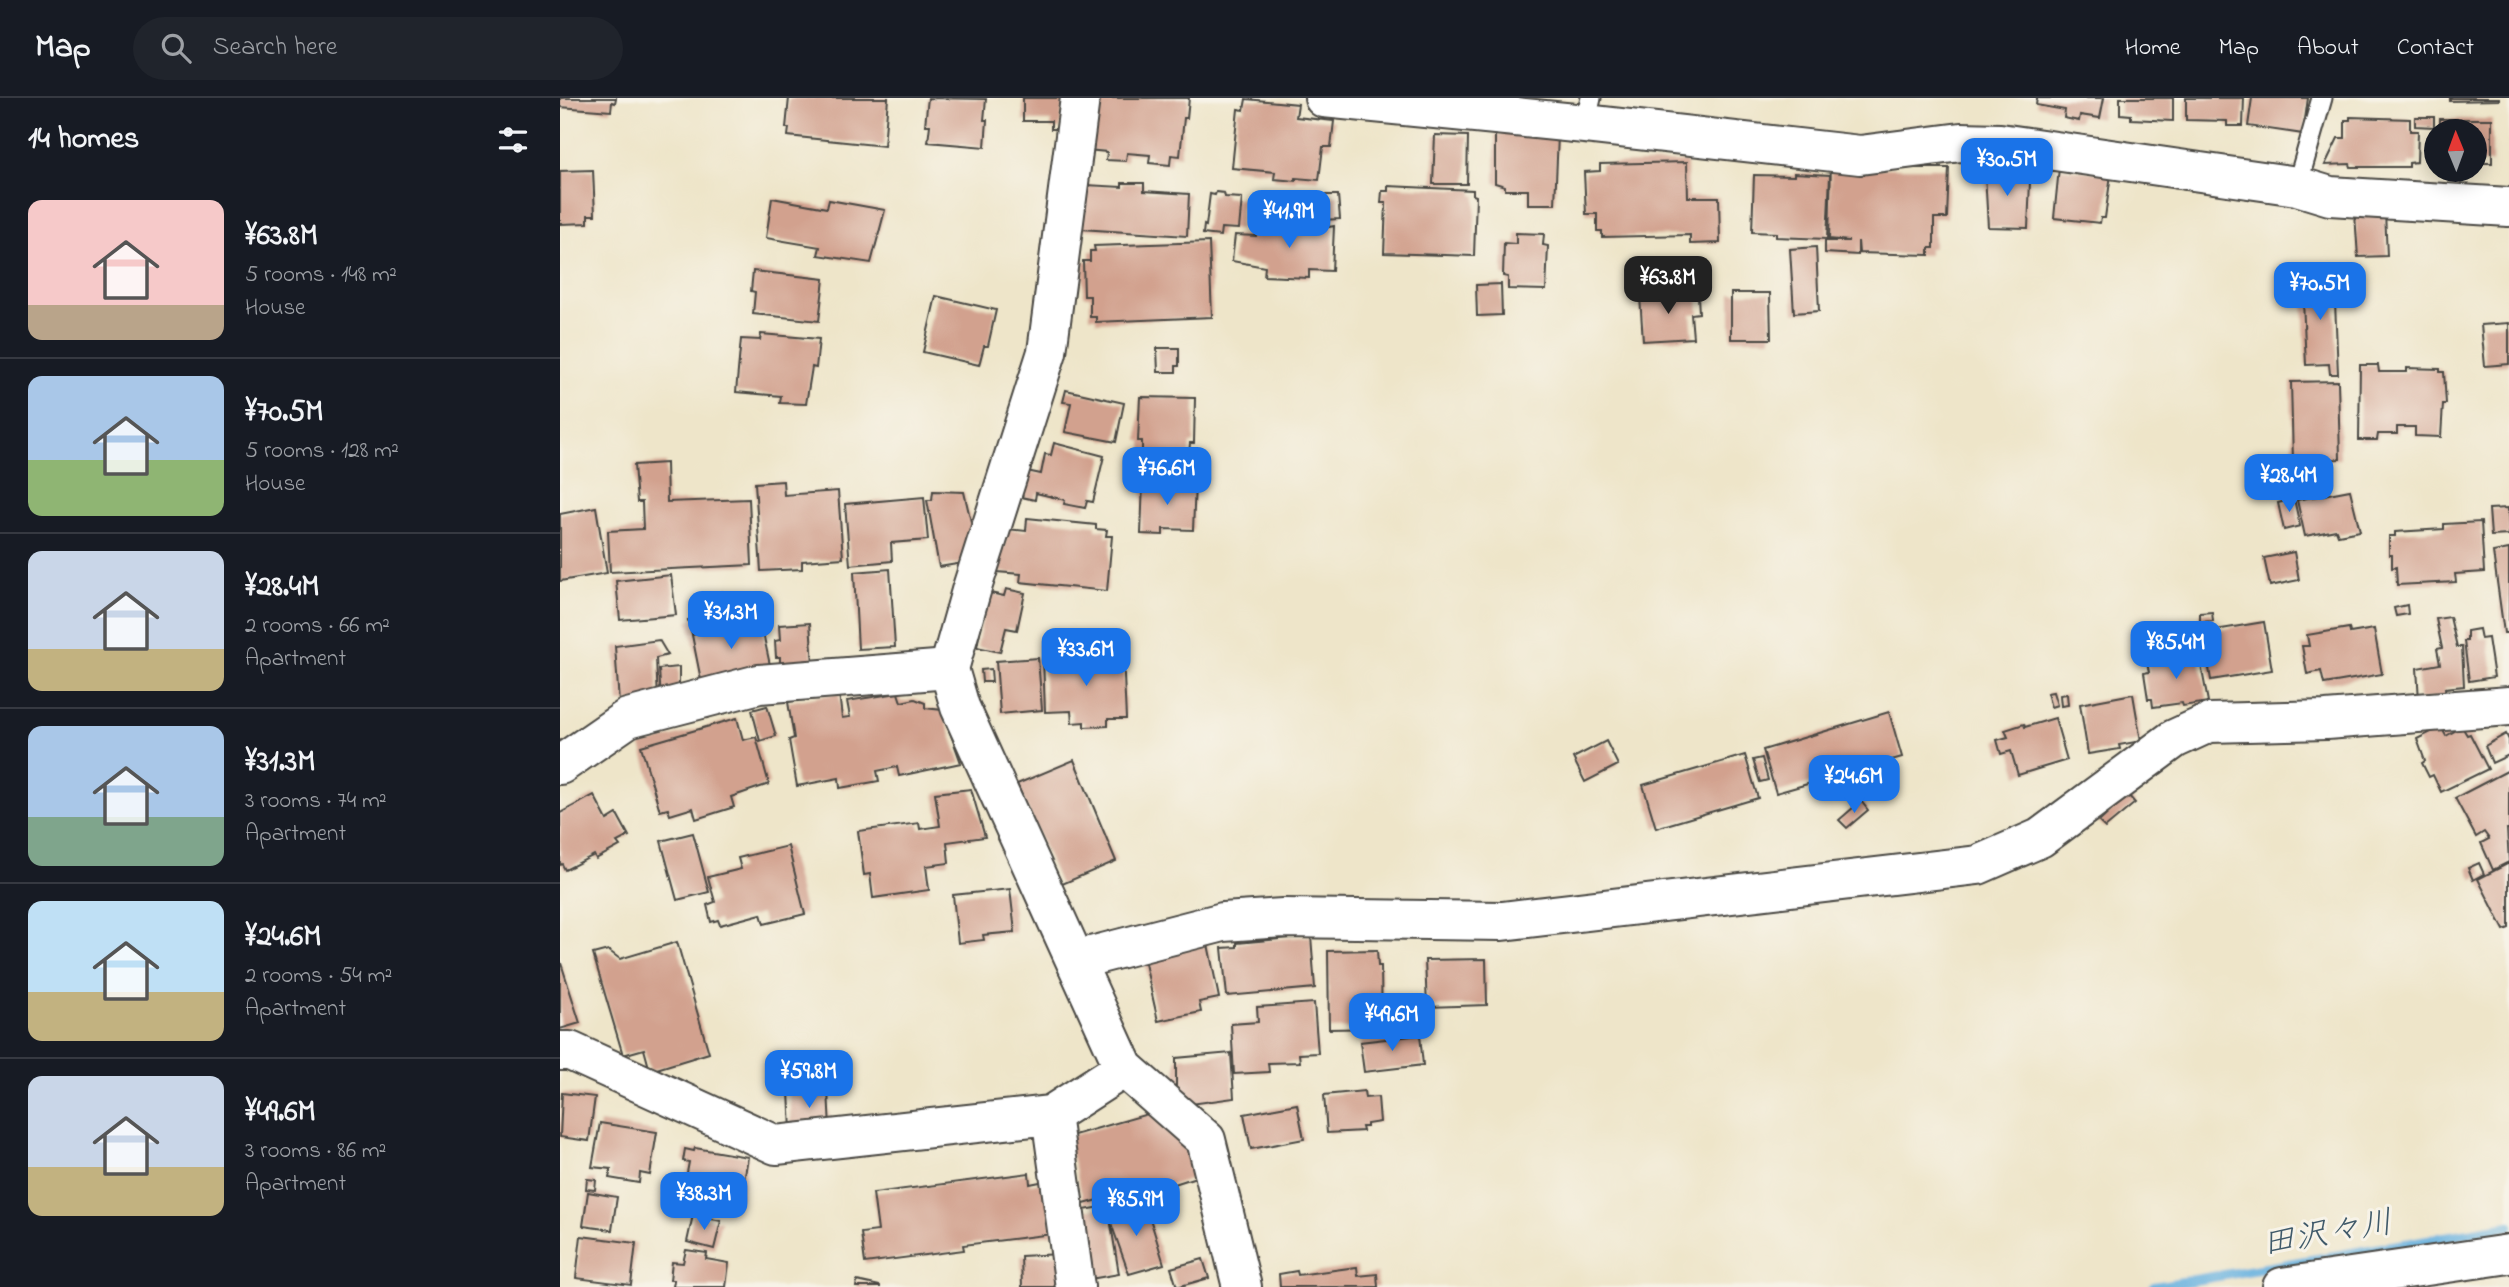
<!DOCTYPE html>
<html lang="en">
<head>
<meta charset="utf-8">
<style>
  :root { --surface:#171b24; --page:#20242c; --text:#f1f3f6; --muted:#9ea1a6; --line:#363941; --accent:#1a73e8 }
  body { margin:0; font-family:"Indie Flower","Klee One",sans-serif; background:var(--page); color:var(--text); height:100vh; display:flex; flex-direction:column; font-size:26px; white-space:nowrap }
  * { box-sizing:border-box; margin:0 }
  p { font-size:23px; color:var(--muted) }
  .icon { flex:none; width:38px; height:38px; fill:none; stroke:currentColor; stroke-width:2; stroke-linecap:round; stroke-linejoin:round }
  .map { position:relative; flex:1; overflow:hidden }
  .sheet { display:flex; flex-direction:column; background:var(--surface); width:560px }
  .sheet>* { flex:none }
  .needle { width:46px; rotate:359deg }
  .controls { position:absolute; left:1864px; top:21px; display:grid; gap:14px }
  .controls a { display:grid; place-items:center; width:63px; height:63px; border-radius:50%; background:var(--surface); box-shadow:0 4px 18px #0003; font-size:35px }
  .price { position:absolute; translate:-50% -60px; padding:0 16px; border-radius:14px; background:var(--accent); color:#fff; font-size:23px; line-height:46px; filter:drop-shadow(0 2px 4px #0008) }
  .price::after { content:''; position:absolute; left:50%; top:42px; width:21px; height:16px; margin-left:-10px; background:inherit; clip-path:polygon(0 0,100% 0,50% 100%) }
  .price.selected { background:#222; color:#fff }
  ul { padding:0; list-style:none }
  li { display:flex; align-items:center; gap:21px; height:175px; padding:0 28px }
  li+li { border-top:2px solid var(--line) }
  li span { display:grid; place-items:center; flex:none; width:196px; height:140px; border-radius:14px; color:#555 }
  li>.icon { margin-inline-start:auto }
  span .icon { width:84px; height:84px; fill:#fffc; stroke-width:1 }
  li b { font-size:30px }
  h2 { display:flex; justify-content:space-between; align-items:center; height:84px; padding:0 28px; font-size:30px }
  header { display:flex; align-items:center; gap:42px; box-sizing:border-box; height:98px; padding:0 35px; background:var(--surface); border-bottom:2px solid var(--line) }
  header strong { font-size:33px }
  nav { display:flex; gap:38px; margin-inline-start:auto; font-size:24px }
  .search { width:490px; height:63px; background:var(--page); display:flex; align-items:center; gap:18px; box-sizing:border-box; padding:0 24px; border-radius:38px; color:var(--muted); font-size:26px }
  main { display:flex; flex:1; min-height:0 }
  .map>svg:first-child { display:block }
</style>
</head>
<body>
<header>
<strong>Map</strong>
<div class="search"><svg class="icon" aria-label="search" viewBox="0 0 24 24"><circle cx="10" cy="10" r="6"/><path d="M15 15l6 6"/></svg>Search here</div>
<nav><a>Home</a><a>Map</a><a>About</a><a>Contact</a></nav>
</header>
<main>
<section class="sheet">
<h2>14 homes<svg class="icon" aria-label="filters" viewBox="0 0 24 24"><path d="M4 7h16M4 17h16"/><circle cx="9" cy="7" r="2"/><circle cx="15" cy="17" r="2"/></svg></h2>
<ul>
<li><span style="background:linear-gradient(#f6c9c9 75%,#b9a48a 0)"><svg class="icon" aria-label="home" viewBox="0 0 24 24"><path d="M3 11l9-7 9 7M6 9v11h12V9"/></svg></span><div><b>¥63.8M</b><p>5 rooms · 148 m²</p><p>House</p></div></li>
<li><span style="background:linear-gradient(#a9c7e8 60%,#8fb573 0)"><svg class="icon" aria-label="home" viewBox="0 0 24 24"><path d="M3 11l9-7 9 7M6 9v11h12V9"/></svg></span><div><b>¥70.5M</b><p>5 rooms · 128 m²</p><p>House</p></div></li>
<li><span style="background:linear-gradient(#c9d6e8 70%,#c2b280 0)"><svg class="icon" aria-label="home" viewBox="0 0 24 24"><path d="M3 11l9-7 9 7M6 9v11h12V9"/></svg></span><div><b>¥28.4M</b><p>2 rooms · 66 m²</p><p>Apartment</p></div></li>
<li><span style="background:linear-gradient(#a9c7e8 65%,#7fa58c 0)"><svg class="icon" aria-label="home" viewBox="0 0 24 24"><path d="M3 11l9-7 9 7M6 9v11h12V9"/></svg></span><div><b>¥31.3M</b><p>3 rooms · 74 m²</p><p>Apartment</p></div></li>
<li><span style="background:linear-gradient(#bfe0f5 65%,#c2b280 0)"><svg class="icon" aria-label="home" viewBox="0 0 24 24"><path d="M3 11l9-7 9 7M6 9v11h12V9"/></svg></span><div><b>¥24.6M</b><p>2 rooms · 54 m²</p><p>Apartment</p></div></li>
<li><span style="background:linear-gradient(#c9d6e8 65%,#c2b280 0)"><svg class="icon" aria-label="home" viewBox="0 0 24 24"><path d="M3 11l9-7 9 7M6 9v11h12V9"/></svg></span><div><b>¥49.6M</b><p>3 rooms · 86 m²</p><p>Apartment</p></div></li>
</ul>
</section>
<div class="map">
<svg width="1949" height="1189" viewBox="0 0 1949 1189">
  <rect width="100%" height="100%" fill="#f7f3e8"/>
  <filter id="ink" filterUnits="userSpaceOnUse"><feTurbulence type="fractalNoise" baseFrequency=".0143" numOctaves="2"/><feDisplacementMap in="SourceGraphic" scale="14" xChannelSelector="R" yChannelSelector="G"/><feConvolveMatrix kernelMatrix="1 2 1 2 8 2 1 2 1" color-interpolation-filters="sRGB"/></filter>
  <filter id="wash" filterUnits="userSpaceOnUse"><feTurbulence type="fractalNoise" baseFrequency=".00686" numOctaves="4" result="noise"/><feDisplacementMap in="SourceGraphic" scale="28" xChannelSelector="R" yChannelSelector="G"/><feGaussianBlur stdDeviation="1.57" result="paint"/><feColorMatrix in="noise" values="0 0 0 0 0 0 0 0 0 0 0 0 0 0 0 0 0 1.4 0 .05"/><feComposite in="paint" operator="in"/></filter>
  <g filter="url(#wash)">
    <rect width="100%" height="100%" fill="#eee5c9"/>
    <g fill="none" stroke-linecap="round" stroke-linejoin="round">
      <path stroke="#66b1df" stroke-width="10" d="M1594,1189L1949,1128"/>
    </g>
    <g id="blocks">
      <g fill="#d2a18e">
        <path d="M0,0H56L55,5L52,4L51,13L0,9Z"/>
        <path d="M229,0H328L324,48L228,38L229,30H226Z"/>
        <path d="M368,0L426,1L424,22H427L425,49L368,44L370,27H365Z"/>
        <path d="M463,0H504L500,31H491V23H463Z"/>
        <path d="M532,0H629L627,20H624L620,58L611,57L610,67L589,65L590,57L567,55L566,63L546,62L547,54L527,52Z"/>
        <path d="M1477,0H1544L1540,20L1520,17L1519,23L1504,20L1505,12L1476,7Z"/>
        <path d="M1560,0H1613V23L1571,21V17L1560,16Z"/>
        <path d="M1626,0H1684L1683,28H1667V23L1626,22Z"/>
        <path d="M1692,0H1748L1743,36L1688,28Z"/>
        <path d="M1890,0H1939V2L1890,3Z"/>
        <path d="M686,1L738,6L736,19L774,23L771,49H763L759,82L736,80V83L714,81L715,74L672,70L678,11L684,12Z"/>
        <path d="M1790,19L1850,21V33H1858L1857,64L1849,65V69H1791L1790,66L1765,67L1778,40H1785V22H1790Z"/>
        <path d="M1855,19H1874V29L1855,28Z"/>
        <path d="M1880,21H1932V65H1914V33H1880Z"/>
        <path d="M943,26L998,37L995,106H968V92H945V88L935,85V37H943Z"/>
        <path d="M875,37L908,38L907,86H873Z"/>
        <path d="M1127,64L1128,99H1159L1160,145L1130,146V137L1042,139V133H1037V116H1026L1024,74L1040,73V66Z"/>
        <path d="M1271,66L1305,70H1389L1387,120H1374V150H1369V157L1299,155L1298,143V157L1265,155V143H1289L1269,141Z"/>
        <path d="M1430,67H1449V73L1466,72L1467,83H1470L1468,130L1428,129L1425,75L1431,74Z"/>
        <path d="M1499,70L1551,76L1545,120H1541L1540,125L1494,120Z"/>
        <path d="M33,72L35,117H28V125L0,126V73Z"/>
        <path d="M1234,75L1270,77L1267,141L1216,139V135L1192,134L1194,77L1234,78Z"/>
        <path d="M562,85H584V93L629,96L627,138L521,131L526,87L562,89Z"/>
        <path d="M828,88L913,92V97L916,98L914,158L824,155L826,105H821L822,93H828Z"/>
        <path d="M656,94L664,95L665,99L682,100L679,131L661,130L660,138L643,136L644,127L646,128L650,96L655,97Z"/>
        <path d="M759,97H778L780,121L761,122Z"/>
        <path d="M212,100L267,110L269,102L325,112L311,165L258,157L260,149L206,140Z"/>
        <path d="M1825,114L1827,158L1798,159L1795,116Z"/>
        <path d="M735,123L768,125L769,129L774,128L772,173L749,172V180L704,178L705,169L672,163L675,137L696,138V135L703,136L704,133L734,135Z"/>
        <path d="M956,135L984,136L983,147L988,148L986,192L948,191V179L943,178L944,145L956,146Z"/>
        <path d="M649,144L652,219L536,224V219H530V198H524L523,163H530V153H535L534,148Z"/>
        <path d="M1256,149L1259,213L1234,215L1230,151Z"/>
        <path d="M193,173L264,181L259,223L193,216L195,194L191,193Z"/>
        <path d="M1752,177H1766V181L1774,180L1778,276H1770L1769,266L1746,267L1742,181L1753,180Z"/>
        <path d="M941,186L942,217L917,218L916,187Z"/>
        <path d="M1129,194V199L1138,198L1139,215L1131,216L1133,240L1083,243L1080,198Z"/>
        <path d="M1171,195H1210L1211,241H1171Z"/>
        <path d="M376,198L436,212L428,248H424L419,267L363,254Z"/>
        <path d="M1949,225V266L1925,268L1921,227Z"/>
        <path d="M201,236L259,241L256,270L252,269L246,306L220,305L221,298L176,294L181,241L200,242Z"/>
        <path d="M597,250H619V268H616V274H598Z"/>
        <path d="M1800,267H1818L1819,274H1847V270L1880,271V274H1884L1886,306H1883L1881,339L1855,338V329H1837V336H1818L1817,342H1799Z"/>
        <path d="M1778,283L1780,361L1733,363L1731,284Z"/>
        <path d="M506,292L564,305L556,344L505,334L511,305L503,304Z"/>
        <path d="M580,299L635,300L634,345H630L629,356H582V343H578Z"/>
        <path d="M494,345L544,358L533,404L527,403L525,410L504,406L505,402L476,395L475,402L452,397L457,371L481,376L485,356L491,357Z"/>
        <path d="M106,365L107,404L189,401L192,467L50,474L48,433L83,431L82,404H77L74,367Z"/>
        <path d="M223,383L224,397L278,393L283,460L242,463V471L201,473L195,385Z"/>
        <path d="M583,384L635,385L633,432L603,431V437L581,436Z"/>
        <path d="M1790,392L1800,433L1778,437L1776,432L1745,438L1737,402Z"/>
        <path d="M373,393L404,394L416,445L415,463L379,469L367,402H372Z"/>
        <path d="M364,399L368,442L331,445L332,463L290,467L285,406Z"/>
        <path d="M1734,401L1740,428L1724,432L1718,405Z"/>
        <path d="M36,409L47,475L0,483V416Z"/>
        <path d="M1948,410L1949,437L1931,438L1929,411Z"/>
        <path d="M467,420L536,427V431L547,432L546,438H552L547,493L460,484L461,476L437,474L440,449L445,450L447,431L466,433Z"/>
        <path d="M1921,424L1924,474L1895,476L1896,484L1837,487L1836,469L1832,470V457H1829V438H1835V434L1884,431V426Z"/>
        <path d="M1949,451V535H1944L1933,454Z"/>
        <path d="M1734,454L1739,482L1710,488L1704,460Z"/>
        <path d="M330,471L335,549L298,551L294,474Z"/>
        <path d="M111,477L116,517L60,522L56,483Z"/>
        <path d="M446,491L465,495L457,532L446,530L440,554L417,549L422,522L430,495L444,498Z"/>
        <path d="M162,494L165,509L137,515L134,500Z"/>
        <path d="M1847,507L1848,516L1836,518L1834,510Z"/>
        <path d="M170,513L173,526L132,536L128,522Z"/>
        <path d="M1652,514L1653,523L1640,524V515Z"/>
        <path d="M1890,519L1897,549H1902L1904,588L1885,590L1886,599L1859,602L1857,570L1880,566L1877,551L1882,550L1876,521Z"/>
        <path d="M200,521L210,567L142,587L132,537Z"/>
        <path d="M1704,524L1712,572L1651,582L1643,534Z"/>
        <path d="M250,525L253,566L220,568V559H216L215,543L220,542L219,527Z"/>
        <path d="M1789,530L1790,535L1814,531L1822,576L1764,586L1761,573L1747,576L1742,548H1749L1747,537Z"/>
        <path d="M1919,531L1921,541L1928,540L1934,579L1909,583L1904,543H1907V533Z"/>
        <path d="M99,542L108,557L96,560L98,601L59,605L55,548Z"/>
        <path d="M563,556L566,621H548V628L524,629V624L512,625L511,613L485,614L483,560Z"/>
        <path d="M1616,556L1617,560L1639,556L1648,604L1623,608L1622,605L1593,609L1592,601H1588L1584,575L1589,574L1586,561Z"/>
        <path d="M478,560L482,612L440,616L436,563Z"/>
        <path d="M119,569V597L101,602L99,571Z"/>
        <path d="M431,571L432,584H422L421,572Z"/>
        <path d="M1493,594L1497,607L1491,609L1487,595Z"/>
        <path d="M279,595L282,620L290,619L287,603L338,595L341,604L355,601L365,605V610L382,612L401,665L339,678L337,669L317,673L319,683L280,690L279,680L237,688L229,642L234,640L228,604Z"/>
        <path d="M1507,596L1508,607L1501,608L1500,597Z"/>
        <path d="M1573,596L1581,643L1559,647L1560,651L1528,656L1520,606Z"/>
        <path d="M207,608L216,638L200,643L192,612Z"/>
        <path d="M1329,614L1342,659L1216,695L1203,652Z"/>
        <path d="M177,620L183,642L196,639L209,686L171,699L174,709L136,721L133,710L110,717L108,711L100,713L81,648Z"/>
        <path d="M1495,620L1507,662L1458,677L1451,653L1441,656L1437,642L1448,639L1445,632L1464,626L1465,629Z"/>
        <path d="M1881,629L1886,638L1902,629L1907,637L1910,636L1928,671L1881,694L1873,677L1869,679L1862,665L1865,663L1857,641Z"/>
        <path d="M1946,636L1949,642V657L1932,665L1925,648Z"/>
        <path d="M1046,643L1058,667L1025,684L1013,660Z"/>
        <path d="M1185,657L1198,700L1096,730L1083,687Z"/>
        <path d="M1202,660L1208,682L1200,684L1193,662Z"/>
        <path d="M514,662L556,763L500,787L457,686Z"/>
        <path d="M1949,672V731H1947L1949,764L1933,772L1921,745L1929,741L1924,734L1916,739L1895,700Z"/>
        <path d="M411,691L425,739L387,744L389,765L366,768L369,792L313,800L310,776L304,777L298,733L359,725L360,731L380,728L375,695Z"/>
        <path d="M34,697L47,722L57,716L69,738L57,744L60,748L36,761L34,757L5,772L2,766L0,767V715Z"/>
        <path d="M1568,697L1575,705L1545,730L1539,724Z"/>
        <path d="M1301,703L1308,712L1287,730L1279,722Z"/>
        <path d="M133,735L149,794L117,802L101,743Z"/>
        <path d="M228,748L245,816L204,826L201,816L160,827L158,822L151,824L147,807L155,804L148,779L181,771L178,760Z"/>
        <path d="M1919,765L1924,776L1913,782L1908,770Z"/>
        <path d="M1949,765V830L1944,832L1918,781Z"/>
        <path d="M450,791L455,834L423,837L424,842L398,845L393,797Z"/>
        <path d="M751,838L755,890L667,898L662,850L677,849V845Z"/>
        <path d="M117,844L149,955L90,973L84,951L63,957L33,856L48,852L60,861Z"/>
        <path d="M648,846L659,900L639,904L641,914L598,923L584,861Z"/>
        <path d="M817,852L818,868H821L822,930L769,931L768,853Z"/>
        <path d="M926,861L927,907L867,909L865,862Z"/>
        <path d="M1,865L20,925L0,931V866Z"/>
        <path d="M754,905L758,955L739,956L740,964L708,965L709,974L674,976L671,926L698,924L697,909Z"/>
        <path d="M860,937L863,967L804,974L800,944Z"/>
        <path d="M671,955L674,1000L631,1006L616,996V960Z"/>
        <path d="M268,992L270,1030L231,1032L229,994Z"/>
        <path d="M804,993L805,1000L818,999L820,1024L807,1026V1029H802L803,1033L767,1035L764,997Z"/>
        <path d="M2,995L35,999L29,1043L0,1039Z"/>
        <path d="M737,1006L744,1041L691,1051L684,1016Z"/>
        <path d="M591,1015L630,1051L639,1078L599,1091L597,1086L524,1106L507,1039Z"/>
        <path d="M40,1025L97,1034L90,1077L80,1075L79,1085L49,1080L51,1071L32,1069Z"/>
        <path d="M135,1050L188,1059L181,1101L127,1092L129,1081L126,1080L129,1064L123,1063L125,1051L134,1053Z"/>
        <path d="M469,1075L470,1086L485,1083L493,1136L403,1147L404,1152L305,1165L301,1135L318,1133L313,1095Z"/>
        <path d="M27,1081L36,1082L35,1092L26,1091Z"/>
        <path d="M28,1094L57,1099L52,1132L23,1128Z"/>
        <path d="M575,1103L579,1116L588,1114L604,1166L569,1176L551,1125L553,1124L548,1111Z"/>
        <path d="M548,1108L559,1176L530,1181L518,1113Z"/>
        <path d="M133,1117L161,1123L154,1151L127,1144Z"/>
        <path d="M21,1138L76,1145L71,1187L16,1180Z"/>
        <path d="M126,1152L147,1155L146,1161L169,1165L166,1189H113L114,1182H110L112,1164L123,1165Z"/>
        <path d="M500,1156L502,1189H462L461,1158Z"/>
        <path d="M643,1161L649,1180L617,1189L611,1170Z"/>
        <path d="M797,1169L798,1178L817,1176L818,1189H720L719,1176L737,1173L738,1177Z"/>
        <path d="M297,1183L320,1188V1189H296Z"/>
      </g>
    </g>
  </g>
  <g filter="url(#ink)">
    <use href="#blocks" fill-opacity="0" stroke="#484743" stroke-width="2"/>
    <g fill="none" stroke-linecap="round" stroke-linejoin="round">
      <g stroke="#484743" stroke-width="23">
        <g id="lane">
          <path d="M1025,26L1031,0"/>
          <path d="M1737,88L1762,0"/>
        </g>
      </g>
      <g stroke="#484743" stroke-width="42">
        <g id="street">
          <path d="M520,0L487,254L411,493L389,571L400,609L564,970L646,1042L682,1189"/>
          <path d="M764,0L1025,26L1300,57L1401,44L1440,45L1737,88L1770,98L1949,109"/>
          <path d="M0,667L68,620L199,586L389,571"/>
          <path d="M516,862L663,824L723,820L942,823L1418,767L1480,740L1614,641L1649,625L1766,622L1949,608"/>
          <path d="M0,953H10L216,1047L491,1017L564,970"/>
          <path d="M491,1017L515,1189"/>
          <path d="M1722,1189L1949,1156"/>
        </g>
      </g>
      <use href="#lane" stroke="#fff" stroke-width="19"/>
      <use href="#street" stroke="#fff" stroke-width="38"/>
    </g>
  </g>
  <g text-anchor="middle" stroke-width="6" stroke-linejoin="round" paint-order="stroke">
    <g font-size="33" font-style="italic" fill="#405a6a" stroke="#f7f3e8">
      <text transform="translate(1767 1133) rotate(-10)" y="12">田沢々川</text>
    </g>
  </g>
</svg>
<div class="controls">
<a><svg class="needle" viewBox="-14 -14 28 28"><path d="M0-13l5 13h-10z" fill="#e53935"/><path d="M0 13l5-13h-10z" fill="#9ea1a6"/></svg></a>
</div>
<b class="price" style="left:1447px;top:100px">¥30.5M</b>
<b class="price" style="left:729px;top:152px">¥41.9M</b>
<b class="price selected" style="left:1108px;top:218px">¥63.8M</b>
<b class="price" style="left:1760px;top:224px">¥70.5M</b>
<b class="price" style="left:607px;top:409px">¥76.6M</b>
<b class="price" style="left:1729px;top:416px">¥28.4M</b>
<b class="price" style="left:171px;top:553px">¥31.3M</b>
<b class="price" style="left:1616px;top:583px">¥85.4M</b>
<b class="price" style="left:526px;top:590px">¥33.6M</b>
<b class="price" style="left:1294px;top:717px">¥24.6M</b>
<b class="price" style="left:832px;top:955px">¥49.6M</b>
<b class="price" style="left:249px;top:1012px">¥59.8M</b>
<b class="price" style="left:144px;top:1134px">¥38.3M</b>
<b class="price" style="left:576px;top:1140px">¥85.9M</b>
</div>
</main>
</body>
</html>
